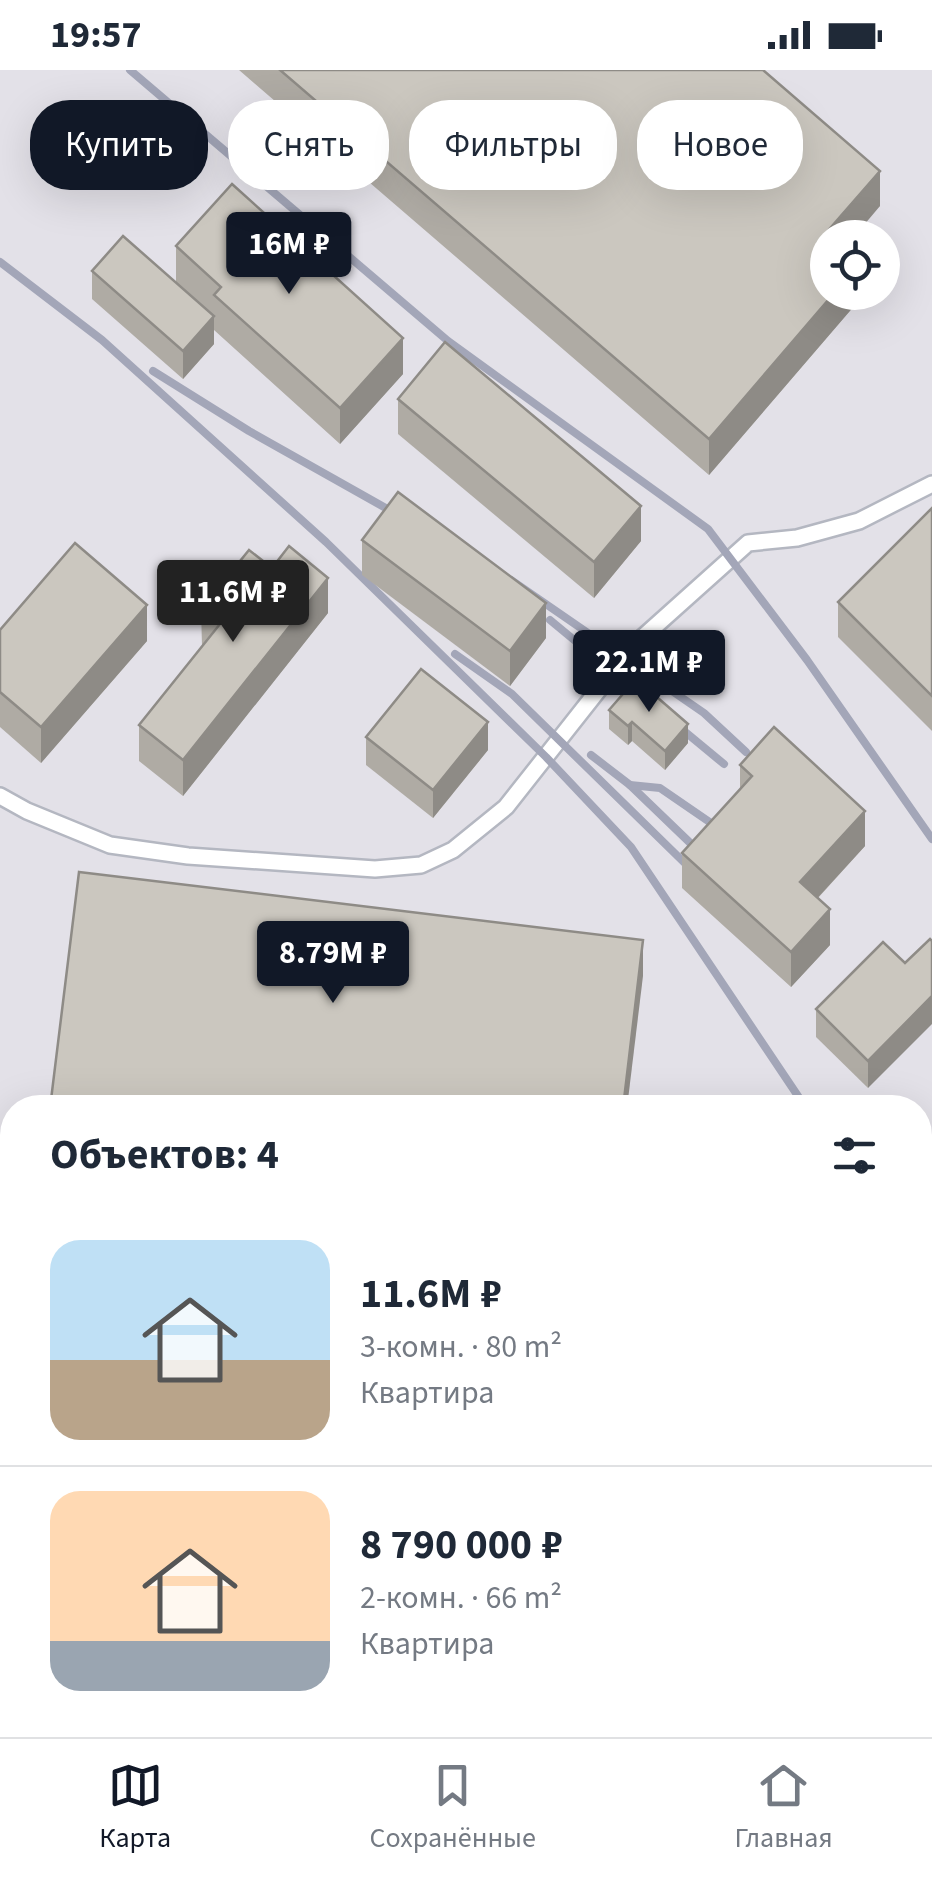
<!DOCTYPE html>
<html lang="ru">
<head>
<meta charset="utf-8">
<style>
  :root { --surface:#fff; --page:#f6f6f7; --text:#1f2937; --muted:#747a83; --line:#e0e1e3; --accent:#111827 }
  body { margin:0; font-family:"Source Sans 3",sans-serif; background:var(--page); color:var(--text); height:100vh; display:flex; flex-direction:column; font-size:38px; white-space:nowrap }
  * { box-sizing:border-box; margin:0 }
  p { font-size:32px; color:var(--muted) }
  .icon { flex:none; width:55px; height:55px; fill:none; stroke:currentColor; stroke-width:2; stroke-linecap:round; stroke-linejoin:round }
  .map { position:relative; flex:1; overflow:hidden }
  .details { position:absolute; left:0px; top:1025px; width:932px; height:642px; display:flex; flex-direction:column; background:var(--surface); border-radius:40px 40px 0 0; box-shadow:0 10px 40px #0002 }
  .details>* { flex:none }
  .guide { position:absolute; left:30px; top:30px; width:872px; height:90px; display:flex; gap:20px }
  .fabs { position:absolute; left:810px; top:150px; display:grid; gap:20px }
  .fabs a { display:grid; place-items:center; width:90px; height:90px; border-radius:50%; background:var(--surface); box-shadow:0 10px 40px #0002; font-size:50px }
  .price { position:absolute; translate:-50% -85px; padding:0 22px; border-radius:10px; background:var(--accent); color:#fff; font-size:32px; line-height:65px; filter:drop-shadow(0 2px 5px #0008) }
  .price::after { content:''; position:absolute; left:50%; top:60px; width:30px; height:22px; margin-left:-15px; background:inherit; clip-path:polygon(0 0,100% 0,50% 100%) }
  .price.selected { background:#222; color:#fff }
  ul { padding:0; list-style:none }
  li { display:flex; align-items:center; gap:30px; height:250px; padding:0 50px }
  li+li { border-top:2px solid var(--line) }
  li span { display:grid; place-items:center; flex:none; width:280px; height:200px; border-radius:30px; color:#555 }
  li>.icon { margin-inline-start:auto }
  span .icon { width:120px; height:120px; fill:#fffc; stroke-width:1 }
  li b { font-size:42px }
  h2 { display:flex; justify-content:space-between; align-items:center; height:120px; padding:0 50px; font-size:42px }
  .tag { padding:0 35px; border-radius:40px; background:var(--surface); box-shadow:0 10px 40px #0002; font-size:35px; line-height:90px }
  .tag.selected { background:var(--accent); color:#fff }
  .status { display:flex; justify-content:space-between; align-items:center; height:70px; padding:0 50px; background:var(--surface); direction:ltr }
  .status svg { height:28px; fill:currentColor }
  .tabs { display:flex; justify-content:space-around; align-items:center; height:140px; border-top:2px solid var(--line); background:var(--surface); font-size:28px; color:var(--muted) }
  .tabs a { display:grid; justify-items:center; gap:5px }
  .tabs .selected { color:var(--accent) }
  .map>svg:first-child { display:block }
</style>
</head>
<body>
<div class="status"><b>19:57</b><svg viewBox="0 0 49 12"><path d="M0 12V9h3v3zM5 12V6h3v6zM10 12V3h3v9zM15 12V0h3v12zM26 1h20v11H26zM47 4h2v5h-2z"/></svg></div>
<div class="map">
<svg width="932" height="1667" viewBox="0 0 932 1667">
  <rect width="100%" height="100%" fill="#efe9e1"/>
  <path fill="#e3e1e8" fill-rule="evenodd" d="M0,0H932V1667H0ZM828,168H882V222H828ZM12,1038H920V1655H12Z"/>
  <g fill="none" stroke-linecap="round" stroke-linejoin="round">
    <g stroke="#b4b7c1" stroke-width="20">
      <path id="lane" d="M0,726L27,741L110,775L188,786L375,799L421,795L453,780L506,737L633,576L748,473L797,468L859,451L932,414"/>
    </g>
    <use href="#lane" stroke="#fff" stroke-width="15"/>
    <g stroke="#a3a6b8" stroke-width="8">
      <path d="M130,0L448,271L708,459L807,590L932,769"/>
      <path d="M0,192L102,270L326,472L546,687L631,777L806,1038"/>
      <path d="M153,301L249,361L407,450"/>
      <path d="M511,510L704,643L746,682"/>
      <path d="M550,550L724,694"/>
      <path d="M455,584L512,624L698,806"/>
      <path d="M591,685L630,715L710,792"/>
      <path d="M630,715L660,718L727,764"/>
      <path d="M0,1099L12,1100"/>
      <path d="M920,1244L932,1270"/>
      <path d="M0,1340H12"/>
      <path d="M920,1380L932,1395"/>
      <path d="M920,1568L932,1584"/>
      <path d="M920,1614L932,1633"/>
      <path d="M675,1655L689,1667"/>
    </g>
  </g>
  <g fill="#afaba4">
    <path d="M239,0H763L880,136L828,168L861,222V228L709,405Z"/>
    <path d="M176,176L403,304L340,374L214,260V274L183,309L92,229V201L214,246L176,212Z"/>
    <path d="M398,329L641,471L594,528L398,364Z"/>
    <path d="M932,438V661L838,567V532Z"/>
    <path d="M362,470L546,568L510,616L362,505Z"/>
    <path d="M201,539L328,543L183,726L139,691V655L202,576Z"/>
    <path d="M0,560L147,571L41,693L0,657Z"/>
    <path d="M609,640L688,673L665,700L632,671L628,675L609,659Z"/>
    <path d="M366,667L488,680L433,748L366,695Z"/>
    <path d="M740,695L865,776L818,828L830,875L791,917L682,818V783L740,719Z"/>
    <path d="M905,893L868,1018L816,967V939Z"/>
    <path d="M738,1655H895L902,1667H753Z"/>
  </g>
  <g fill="#8e8b86">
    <path d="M880,101V136L853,168H828V197L818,172Z"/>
    <path d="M835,222H861V228L709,405V369Z"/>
    <path d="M214,246V274L183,309V281Z"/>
    <path d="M403,268V304L340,374V338Z"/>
    <path d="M641,436V471L594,528V492Z"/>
    <path d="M328,508V543L183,726V690Z"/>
    <path d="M546,533V568L510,616V581Z"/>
    <path d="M147,535V571L41,693V657Z"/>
    <path d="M488,652V680L433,748V720Z"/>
    <path d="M632,652V671L628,675V656Z"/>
    <path d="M688,654V673L665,700V681Z"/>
    <path d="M865,741V776L800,847V812Z"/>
    <path d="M830,839V875L791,917V882Z"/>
    <path d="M643,870V906L627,1038H623Z"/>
    <path d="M932,926V954L868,1018V991Z"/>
  </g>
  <g fill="#cbc7bf" stroke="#8e8b86" stroke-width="2.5">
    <path d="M280,0H763L880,101L818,172L828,177V222H835L709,369Z"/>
    <path d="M232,114L403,268L340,338L214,225L221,217L176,176Z"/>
    <path d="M123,166L214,246L183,281L92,201Z"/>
    <path d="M445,272L641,436L594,492L398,329Z"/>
    <path d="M398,422L546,533L510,581L362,470Z"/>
    <path d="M932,438V626L838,532Z"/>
    <path d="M75,473L147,535L41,657L0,622V560Z"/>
    <path d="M289,476L328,508L183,690L139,655L220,554L201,539L249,480L272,498Z"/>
    <path d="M421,599L488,652L433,720L366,667Z"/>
    <path d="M636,609L688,654L665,681L632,652L628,656L609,640Z"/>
    <path d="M774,657L865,741L800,812L830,839L791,882L682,783L752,706L740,695Z"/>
    <path d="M79,802L643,870L623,1038H50Z"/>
    <path d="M930,869L932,871V926L868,991L816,939L883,872L905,893Z"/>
    <path d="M0,1426L12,1427V1655H477L476,1667H0Z"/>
    <path d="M780,1655H895L902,1667H794Z"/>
  </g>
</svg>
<div class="fabs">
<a><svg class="icon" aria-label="locate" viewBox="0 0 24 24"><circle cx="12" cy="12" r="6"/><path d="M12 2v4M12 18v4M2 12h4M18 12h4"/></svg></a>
</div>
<b class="price" style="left:289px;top:227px">16M ₽</b>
<b class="price selected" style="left:233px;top:575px">11.6M ₽</b>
<b class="price" style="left:649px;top:645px">22.1M ₽</b>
<b class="price" style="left:333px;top:936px">8.79M ₽</b>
<div class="guide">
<a class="tag selected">Купить</a>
<a class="tag">Снять</a>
<a class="tag">Фильтры</a>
<a class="tag">Новое</a>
</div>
<section class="details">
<h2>Объектов: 4<svg class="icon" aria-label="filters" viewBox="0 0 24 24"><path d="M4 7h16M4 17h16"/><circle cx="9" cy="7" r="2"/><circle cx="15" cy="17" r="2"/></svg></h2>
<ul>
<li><span style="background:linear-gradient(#bfe0f5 60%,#b9a48a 0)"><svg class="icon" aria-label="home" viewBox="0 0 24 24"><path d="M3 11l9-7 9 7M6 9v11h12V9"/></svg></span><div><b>11.6M ₽</b><p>3-комн. · 80 m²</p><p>Квартира</p></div></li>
<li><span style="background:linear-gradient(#ffd9b3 75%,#9aa5b1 0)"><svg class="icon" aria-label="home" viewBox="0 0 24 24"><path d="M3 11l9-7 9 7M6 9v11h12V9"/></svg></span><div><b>8 790 000 ₽</b><p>2-комн. · 66 m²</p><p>Квартира</p></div></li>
</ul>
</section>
</div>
<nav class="tabs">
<a class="selected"><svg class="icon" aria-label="map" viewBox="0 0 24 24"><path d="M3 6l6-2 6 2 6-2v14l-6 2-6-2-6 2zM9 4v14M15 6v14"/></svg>Карта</a>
<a><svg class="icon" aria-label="saved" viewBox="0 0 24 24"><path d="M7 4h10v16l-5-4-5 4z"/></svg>Сохранённые</a>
<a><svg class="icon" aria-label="home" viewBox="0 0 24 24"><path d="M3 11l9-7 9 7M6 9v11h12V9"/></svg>Главная</a>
</nav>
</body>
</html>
